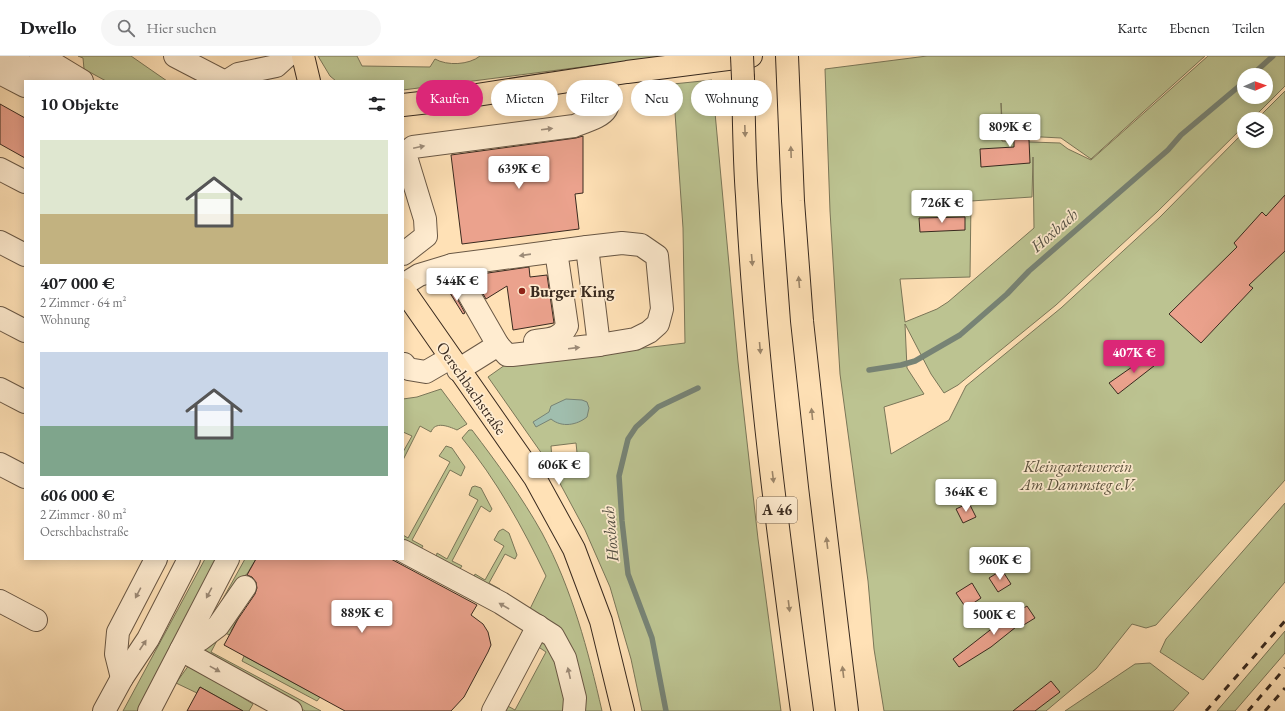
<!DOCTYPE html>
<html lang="de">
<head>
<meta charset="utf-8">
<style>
  :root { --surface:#fff; --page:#f6f6f6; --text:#202124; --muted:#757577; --line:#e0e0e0; --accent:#db2777 }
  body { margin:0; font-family:"EB Garamond",serif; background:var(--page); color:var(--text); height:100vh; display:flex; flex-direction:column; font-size:15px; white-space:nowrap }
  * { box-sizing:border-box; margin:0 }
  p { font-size:13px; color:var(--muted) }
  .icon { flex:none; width:22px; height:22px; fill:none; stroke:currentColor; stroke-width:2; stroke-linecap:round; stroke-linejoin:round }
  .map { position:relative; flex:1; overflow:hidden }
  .panel { position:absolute; left:24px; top:24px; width:380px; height:480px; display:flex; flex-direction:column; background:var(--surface); border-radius:0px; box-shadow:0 2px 10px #0003 }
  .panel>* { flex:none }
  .top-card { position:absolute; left:416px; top:24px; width:380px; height:36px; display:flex; gap:8px }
  .needle { width:26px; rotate:88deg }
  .tools { position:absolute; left:1237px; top:12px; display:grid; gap:8px }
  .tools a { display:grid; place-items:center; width:36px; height:36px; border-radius:50%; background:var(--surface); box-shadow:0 2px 10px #0003; font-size:20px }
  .price { position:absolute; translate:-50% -34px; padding:0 9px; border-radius:4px; background:#fff; color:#222; font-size:13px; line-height:26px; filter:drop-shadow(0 1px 2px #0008) }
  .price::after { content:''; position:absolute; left:50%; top:24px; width:12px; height:9px; margin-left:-6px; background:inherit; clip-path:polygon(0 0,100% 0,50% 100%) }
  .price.selected { background:var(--accent); color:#fff }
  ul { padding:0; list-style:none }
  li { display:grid; align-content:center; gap:8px; height:212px; padding:0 16px }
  li span { display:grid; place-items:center; height:124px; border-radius:0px; color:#555 }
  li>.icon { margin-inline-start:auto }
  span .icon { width:72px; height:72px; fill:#fffc; stroke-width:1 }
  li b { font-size:17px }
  h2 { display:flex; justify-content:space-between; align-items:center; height:48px; padding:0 16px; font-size:17px }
  .chip { padding:0 14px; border-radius:18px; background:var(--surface); box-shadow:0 2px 10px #0003; font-size:14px; line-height:36px }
  .chip.selected { background:var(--accent); color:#fff }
  header { display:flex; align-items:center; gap:24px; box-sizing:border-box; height:56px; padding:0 20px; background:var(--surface); border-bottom:1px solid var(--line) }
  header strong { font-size:19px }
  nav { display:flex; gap:22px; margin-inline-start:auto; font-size:14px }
  .search { width:280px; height:36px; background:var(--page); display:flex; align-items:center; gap:10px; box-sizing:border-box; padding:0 14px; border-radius:22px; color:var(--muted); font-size:15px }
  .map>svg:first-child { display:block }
</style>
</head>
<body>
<header>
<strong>Dwello</strong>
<div class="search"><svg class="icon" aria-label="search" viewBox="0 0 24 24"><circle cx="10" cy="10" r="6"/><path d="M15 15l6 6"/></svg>Hier suchen</div>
<nav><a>Karte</a><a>Ebenen</a><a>Teilen</a></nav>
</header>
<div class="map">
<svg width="1285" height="655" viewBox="0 0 1285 655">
  <rect width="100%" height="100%" fill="#ffe1b6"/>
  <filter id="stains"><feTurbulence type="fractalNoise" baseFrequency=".005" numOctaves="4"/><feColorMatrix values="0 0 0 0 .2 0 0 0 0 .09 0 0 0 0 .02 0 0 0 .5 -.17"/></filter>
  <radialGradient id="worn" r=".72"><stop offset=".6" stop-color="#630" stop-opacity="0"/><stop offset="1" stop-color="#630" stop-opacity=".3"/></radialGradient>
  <g fill="#bcc391" stroke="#7a7658" fill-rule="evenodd">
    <path d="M78,0H131L167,25H106L84,13L83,2Z"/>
    <path d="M318,0H357L362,10L430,11L435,3C447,10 469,9 480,0H667L403,34V25H336L330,20Z"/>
    <path d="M927,0H1205L1091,103L1061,82L1003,79L1001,47L1002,85L1060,87L1068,93L1091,104L1208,0H1285V30L1252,63H1244V70L1157,156L1056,249L958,329L944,337L931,318L905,268L907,312L924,338L884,351L891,398L949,364L966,330L1061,252L1160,161L1244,76V85H1266V63H1257L1285,35V424L1156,569L1146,572L1132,568L1096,613L1046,655H884L874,593L868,525L840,318L830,155L825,13ZM1244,19H1266V41H1244ZM1033,101L1034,172L948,246L937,253L905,266L900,223L970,221L971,145L1032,141Z"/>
    <path d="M712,24L738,306L758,483L781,655H642L631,603L610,531L585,474L556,420L579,416L576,387L551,390L552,404L547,405L488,321L505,309L685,287L683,172L673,28Z"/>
    <path d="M441,333L467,368L457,374C448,370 435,365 431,376L420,370L403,404V396L412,380L403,376V343L417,341Z"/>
    <path d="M469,374H472C497,407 522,441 542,477C572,533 588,594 602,655H584L528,557L546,520C523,472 496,423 462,382Z"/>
    <path d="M446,390L452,392L465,411L461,420L450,414L412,484L423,490L421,493L403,487V479L408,482L450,406L439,400Z"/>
    <path d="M475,430L481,432L492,453L490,456L481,450L452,505L462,510L459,514L436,502L437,497L447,503L478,444L469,439L472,431Z"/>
    <path d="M1285,447V526L1203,624L1160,596L1166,583Z"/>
    <path d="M503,473L509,477L517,499L515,503L505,498L489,527L500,533L498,535L474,521L475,518L485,524L504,490L494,484L499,475Z"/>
    <path d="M205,503H224L141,655H123Z"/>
    <path d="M245,503H256L247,518L238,524L215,557Z"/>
    <path d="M245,549L231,575L240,585L222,575L211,596L321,655H305L205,601L202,591Z"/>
    <path d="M1285,575V597L1235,655H1217Z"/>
    <path d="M541,583L552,588L567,655H501L504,648L515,654L546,596L537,590Z"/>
    <path d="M244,600L320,641L317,645L242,605Z"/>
    <path d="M1150,607L1189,637L1173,655H1065L1135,608Z"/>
    <path d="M189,609L253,648L249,655H243L200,631L197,637L176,627Z"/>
  </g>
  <path fill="#a0beae" stroke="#778375" d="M566,343L582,344L587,346L589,352L587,361C577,369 562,372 551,363L536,371L533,366L549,356L551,350Z"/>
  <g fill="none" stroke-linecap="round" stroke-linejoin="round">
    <g stroke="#778375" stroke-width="5.5">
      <path d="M1252,19L1273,0"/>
      <path d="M869,314L901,309L915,305L960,279L1007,238L1029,215L1168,94L1181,79L1244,26"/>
      <path d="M666,655L652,582L628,518L622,465L619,420L628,383L636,371L658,351L698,332"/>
    </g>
  </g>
  <g fill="#eba28d" stroke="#392a1f">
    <path d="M0,48L25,62V102L0,88Z"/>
    <path d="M1014,61H1028L1030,107L981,111L980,93L1014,91Z"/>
    <path d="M583,80V137L575,138L579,173L462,188L451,99L576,82Z"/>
    <path d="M1285,139V195L1249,229L1253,232L1201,287L1169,258L1237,191L1234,187L1262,156L1266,160Z"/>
    <path d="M965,161V174L920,176L919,162Z"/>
    <path d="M529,211L530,221L547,219L554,267L513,274L507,230L486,243L474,222L481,218Z"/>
    <path d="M453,235L465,257L463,258L450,237Z"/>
    <path d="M1152,297L1159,306L1118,338L1109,327Z"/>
    <path d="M969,447L976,461L963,467L956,453Z"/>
    <path d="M256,503H391L477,549L471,559L483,568L488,576L491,589L488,596L464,641L451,655H345L224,589L238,563L255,538L257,532L256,526L252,521L247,519Z"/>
    <path d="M1002,514L1011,528L998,536L989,522Z"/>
    <path d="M972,527L981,542L966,552L956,537Z"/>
    <path d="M1027,550L1035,562L1022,570L1021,567L991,591L959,611L953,603L994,571Z"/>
    <path d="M1051,625L1060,636L1035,655H1013Z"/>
    <path d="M200,631L243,655H187Z"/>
  </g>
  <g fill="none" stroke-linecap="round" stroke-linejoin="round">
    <g stroke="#6a5845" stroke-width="24">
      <g id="minor">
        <path d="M7,0L51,25"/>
        <path d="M41,0L82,25"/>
        <path d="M175,0L223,25"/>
        <path d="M0,17L25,30"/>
        <path d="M227,25L238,18L276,10L287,0"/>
        <path d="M0,113L25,126"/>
        <path d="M0,186L25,199"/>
        <path d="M587,191L622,187L641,189L657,200L662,253L658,268L649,276L635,283L599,289"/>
        <path d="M403,198L426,180L425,163L407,104V96L413,91L574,70C608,57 614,57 604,20"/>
        <path d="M452,209L587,191L599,289L512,299H507L498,289"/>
        <path d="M403,229L419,219L452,209L498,289L458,314"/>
        <path d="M0,262L25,275"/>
        <path d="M535,285C548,283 560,284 567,270L556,195"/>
        <path d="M404,308L408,313L426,316L450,302"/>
        <path d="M0,333L25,346"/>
        <path d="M0,408L25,421"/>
        <path d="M403,495L501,547L553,580L565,602L575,642L574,655"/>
        <path d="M0,545L36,564"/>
        <path d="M181,594L291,655"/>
        <path d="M181,594L201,583L218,570L245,531"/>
        <path d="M122,622L116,598L118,576L156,503"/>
        <path d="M104,655L122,622L148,583L189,503"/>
        <path d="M149,655L228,503"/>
        <path d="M493,655L538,570"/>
      </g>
    </g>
    <g stroke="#392a1f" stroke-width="24">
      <g id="major">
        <path d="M303,0L309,25"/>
        <path d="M403,49L438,45L627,16L751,0"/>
        <path d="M403,233L535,422L574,493L601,565L623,655"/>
      </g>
    </g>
    <g stroke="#392a1f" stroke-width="24">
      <g id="highway">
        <path d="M787,0L793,145L802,265L820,430L847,655"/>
        <path d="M743,22C744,61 744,101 747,140C756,312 779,485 802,655"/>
      </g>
    </g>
    <use href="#minor" stroke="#ffecd0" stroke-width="22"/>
    <use href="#major" stroke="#ffe1b6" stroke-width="22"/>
    <use href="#highway" stroke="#ffe1b6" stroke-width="22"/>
    <g stroke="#392a1f" stroke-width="3" stroke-dasharray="7 7" stroke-linecap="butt">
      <path d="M1206,655L1285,565"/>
      <path d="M1248,655L1285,612"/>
      <path d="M1265,655L1285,632"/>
    </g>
    <g stroke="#392a1f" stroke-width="24" stroke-linecap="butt">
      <path id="highway-bridge" d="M742,0L743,22"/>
    </g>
    <use href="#highway-bridge" stroke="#ffe1b6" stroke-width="22"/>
  </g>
  <defs><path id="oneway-solid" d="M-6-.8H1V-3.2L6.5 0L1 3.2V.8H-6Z"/></defs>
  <g fill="#9c8b78">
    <use href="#oneway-solid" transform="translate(547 73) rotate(-7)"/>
    <use href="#oneway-solid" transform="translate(419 91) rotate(-12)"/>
    <use href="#oneway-solid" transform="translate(525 199) rotate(172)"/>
    <use href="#oneway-solid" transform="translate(574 292) rotate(-7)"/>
    <use href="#oneway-solid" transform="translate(138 537) rotate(118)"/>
    <use href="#oneway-solid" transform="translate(209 537) rotate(118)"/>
    <use href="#oneway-solid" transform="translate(504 550) rotate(-150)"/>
    <use href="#oneway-solid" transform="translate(143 589) rotate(-56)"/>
    <use href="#oneway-solid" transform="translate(215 613) rotate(29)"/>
    <use href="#oneway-solid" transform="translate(569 617) rotate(-103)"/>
  </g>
  <g fill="#9c866a">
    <use href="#oneway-solid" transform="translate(745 75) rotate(88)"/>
    <use href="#oneway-solid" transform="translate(791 96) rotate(-92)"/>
    <use href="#oneway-solid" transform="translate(752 204) rotate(85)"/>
    <use href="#oneway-solid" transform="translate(799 226) rotate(-95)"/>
    <use href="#oneway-solid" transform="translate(760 292) rotate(85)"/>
    <use href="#oneway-solid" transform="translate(812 358) rotate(-96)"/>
    <use href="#oneway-solid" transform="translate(773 421) rotate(83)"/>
    <use href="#oneway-solid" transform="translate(827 487) rotate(-97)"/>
    <use href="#oneway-solid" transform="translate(789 550) rotate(83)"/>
    <use href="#oneway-solid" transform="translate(843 616) rotate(-97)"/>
  </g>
  <circle fill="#8f2418" stroke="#ffecd0" stroke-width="1.5" cx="522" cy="235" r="4"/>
  <g text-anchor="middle" stroke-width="3.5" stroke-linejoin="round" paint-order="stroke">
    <rect fill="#ffecd0" stroke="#746454" stroke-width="1" x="757" y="441" width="40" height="26" rx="3"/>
    <g font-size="15" font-weight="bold" fill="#392a1f">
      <text x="777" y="459">A 46</text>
    </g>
    <g font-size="16" font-weight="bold" fill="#392a1f" stroke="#ffecd0" text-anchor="start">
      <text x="530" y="241">Burger King</text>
    </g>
    <g font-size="16" fill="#392a1f" stroke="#ffecd0">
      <text transform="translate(472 332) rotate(55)" y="6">Oerschbachstraße</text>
    </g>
    <g font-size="16" font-style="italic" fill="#5a503c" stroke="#ffecd0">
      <text x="1078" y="416">Kleingartenverein<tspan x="1078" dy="18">Am Dammsteg e.V.</tspan></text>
    </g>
    <g font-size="17" font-style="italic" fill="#534f43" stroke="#ffecd0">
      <text transform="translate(1054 174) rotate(-41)" y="6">Hoxbach</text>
      <text transform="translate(610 478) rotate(-95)" y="6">Hoxbach</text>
    </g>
  </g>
  <rect width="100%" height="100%" filter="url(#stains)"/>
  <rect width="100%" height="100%" fill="url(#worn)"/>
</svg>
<div class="tools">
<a><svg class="needle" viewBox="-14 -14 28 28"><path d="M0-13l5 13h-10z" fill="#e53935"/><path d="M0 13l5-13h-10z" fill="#757577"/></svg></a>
<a><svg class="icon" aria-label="layers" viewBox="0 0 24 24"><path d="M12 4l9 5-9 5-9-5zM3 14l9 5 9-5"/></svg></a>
</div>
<b class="price" style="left:1010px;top:92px">809K €</b>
<b class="price" style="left:519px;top:134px">639K €</b>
<b class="price" style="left:942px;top:168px">726K €</b>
<b class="price" style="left:457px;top:246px">544K €</b>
<b class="price selected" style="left:1134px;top:318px">407K €</b>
<b class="price" style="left:559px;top:430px">606K €</b>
<b class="price" style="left:966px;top:457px">364K €</b>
<b class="price" style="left:1000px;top:525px">960K €</b>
<b class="price" style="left:362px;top:578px">889K €</b>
<b class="price" style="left:994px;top:580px">500K €</b>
<div class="top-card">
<a class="chip selected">Kaufen</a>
<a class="chip">Mieten</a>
<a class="chip">Filter</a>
<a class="chip">Neu</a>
<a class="chip">Wohnung</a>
</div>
<section class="panel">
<h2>10 Objekte<svg class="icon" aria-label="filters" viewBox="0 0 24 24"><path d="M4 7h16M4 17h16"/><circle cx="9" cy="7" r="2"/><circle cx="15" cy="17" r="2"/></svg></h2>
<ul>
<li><span style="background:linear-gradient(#dfe7d0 60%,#c2b280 0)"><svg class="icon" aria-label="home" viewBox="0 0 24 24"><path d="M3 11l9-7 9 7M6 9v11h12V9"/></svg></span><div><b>407 000 €</b><p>2 Zimmer · 64 m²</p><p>Wohnung</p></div></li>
<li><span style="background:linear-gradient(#c9d6e8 60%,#7fa58c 0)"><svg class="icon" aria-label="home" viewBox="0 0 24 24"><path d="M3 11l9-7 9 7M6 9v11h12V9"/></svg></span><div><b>606 000 €</b><p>2 Zimmer · 80 m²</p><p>Oerschbachstraße</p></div></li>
</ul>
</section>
</div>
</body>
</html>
